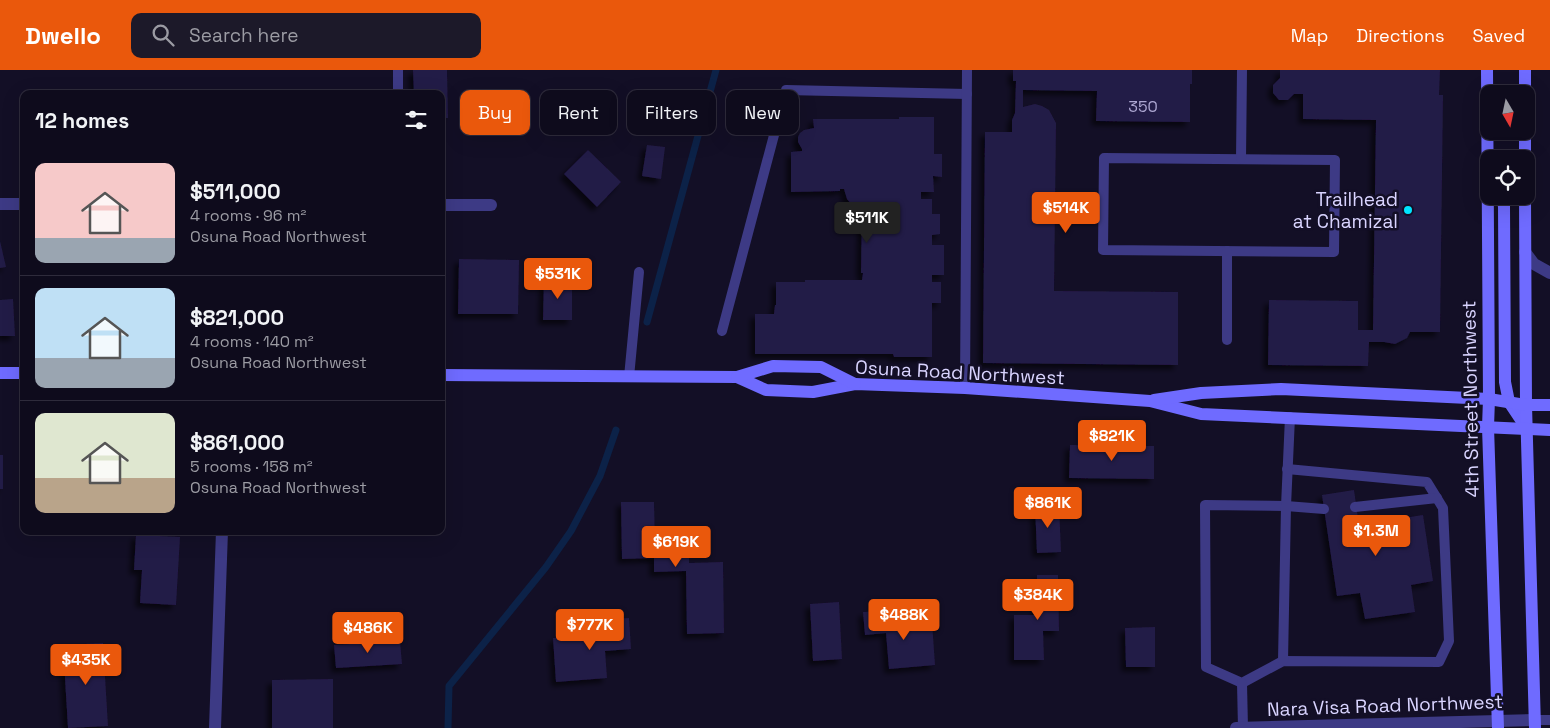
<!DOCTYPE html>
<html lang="en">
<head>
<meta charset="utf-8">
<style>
  :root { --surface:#0e0b1c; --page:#1c1929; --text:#f1f3f6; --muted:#9b9ba3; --line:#2e2b3b; --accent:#ea580c }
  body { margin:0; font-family:"Space Grotesk",sans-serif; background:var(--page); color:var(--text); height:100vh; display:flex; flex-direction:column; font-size:19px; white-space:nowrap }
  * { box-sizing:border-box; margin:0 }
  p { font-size:16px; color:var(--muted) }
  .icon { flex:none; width:28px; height:28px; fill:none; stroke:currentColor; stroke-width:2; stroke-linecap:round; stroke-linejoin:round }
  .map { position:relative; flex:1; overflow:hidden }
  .panel { position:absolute; left:20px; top:20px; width:425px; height:445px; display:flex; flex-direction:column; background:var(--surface); border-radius:10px; box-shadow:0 5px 20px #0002,0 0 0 1px var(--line) }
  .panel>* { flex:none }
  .guide { position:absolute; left:460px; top:20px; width:475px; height:45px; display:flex; gap:10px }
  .needle { width:32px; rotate:171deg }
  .controls { position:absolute; left:1480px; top:15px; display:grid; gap:10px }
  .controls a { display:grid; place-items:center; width:55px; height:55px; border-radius:10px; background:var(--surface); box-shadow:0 5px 20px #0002,0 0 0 1px var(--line); font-size:25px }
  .price { position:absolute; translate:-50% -42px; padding:0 11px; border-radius:5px; background:var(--accent); color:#fff; font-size:16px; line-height:32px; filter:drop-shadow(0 1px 2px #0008) }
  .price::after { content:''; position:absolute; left:50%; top:30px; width:15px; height:11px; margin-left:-8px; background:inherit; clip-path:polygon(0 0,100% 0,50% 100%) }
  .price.current { background:#222; color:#fff }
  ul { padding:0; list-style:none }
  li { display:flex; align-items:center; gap:15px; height:125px; padding:0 15px }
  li+li { border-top:1px solid var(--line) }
  li span { display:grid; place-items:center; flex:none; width:140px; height:100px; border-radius:10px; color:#555 }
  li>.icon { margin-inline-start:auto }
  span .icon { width:60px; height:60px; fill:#fffc; stroke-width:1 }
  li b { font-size:21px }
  h2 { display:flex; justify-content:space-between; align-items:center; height:60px; padding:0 15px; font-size:21px }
  .chip { padding:0 18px; border-radius:10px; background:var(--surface); box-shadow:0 5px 20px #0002,0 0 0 1px var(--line); font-size:18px; line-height:45px }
  .chip.current { background:var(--accent); color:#fff }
  header { display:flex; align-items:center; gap:30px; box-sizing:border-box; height:70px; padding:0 25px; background:var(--accent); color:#fff }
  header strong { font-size:24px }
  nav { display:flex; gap:28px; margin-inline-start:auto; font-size:18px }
  .search { width:350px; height:45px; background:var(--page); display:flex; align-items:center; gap:12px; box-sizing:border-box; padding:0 18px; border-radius:10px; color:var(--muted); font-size:19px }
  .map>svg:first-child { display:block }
</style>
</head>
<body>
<header>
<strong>Dwello</strong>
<div class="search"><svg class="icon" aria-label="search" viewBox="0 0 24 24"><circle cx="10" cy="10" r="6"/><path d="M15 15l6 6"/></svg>Search here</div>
<nav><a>Map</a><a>Directions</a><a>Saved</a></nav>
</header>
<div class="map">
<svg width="1550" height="658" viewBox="0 0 1550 658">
  <defs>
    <filter id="shadow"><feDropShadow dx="-4.5" dy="4.5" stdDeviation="2.5" flood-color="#0009"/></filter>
  </defs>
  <rect width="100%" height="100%" fill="#130f26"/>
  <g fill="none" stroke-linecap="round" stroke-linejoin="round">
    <g stroke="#0c2248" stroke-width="7">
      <path d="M647,252L716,0"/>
      <path d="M448,658L449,616L546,497L571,461L600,406L616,360"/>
    </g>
  </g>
  <g fill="#241b47" filter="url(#shadow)">
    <path d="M413,0H447L448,48H441V24H414Z"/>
    <path d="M1013,0H1192V14H1190V52L1096,51L1097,21L1023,20V37L1035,34L1042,36L1049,40L1056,53L1054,221L1178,222V295L983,293L985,62H1012V50L1015,43L1016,11H1013Z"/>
    <path d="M1280,0H1440L1439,25H1443L1440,262H1410L1407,268L1395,274L1384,272H1369L1368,296L1268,295L1269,230L1358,231V260H1373L1376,50L1303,49V24H1294L1288,30H1279L1273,23V15L1280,8Z"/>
    <path d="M377,20L378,24H359V23Z"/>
    <path d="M899,47H934V84H942V107L933,106L934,122H921V129H932V144H940V164L932,165V175H944V205H932V212H941V233H932V287H894L893,284H755V244H774L775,235H776V212H805V210H862L863,203H861L862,140L851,134L847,129L844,119H840V121L791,122V82L802,81V79L798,72V67L800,63L804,60L814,58L813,49H899Z"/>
    <path d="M647,75L665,77L661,109L642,106Z"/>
    <path d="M588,80L621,112L597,137L564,104Z"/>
    <path d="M0,171L6,197L0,198Z"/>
    <path d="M441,175H444L445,231H441Z"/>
    <path d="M459,189L519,190L518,244H458Z"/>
    <path d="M544,209H572V250H543Z"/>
    <path d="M13,229L15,266H0V230Z"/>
    <path d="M1070,375L1154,376V409L1069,408Z"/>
    <rect x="0" y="385" width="3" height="34"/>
    <path d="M1354,420L1359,455L1423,445L1433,511L1411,515L1415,542L1365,549L1360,523L1337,526L1322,425Z"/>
    <path d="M621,432H654L655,473L689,472V493L723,492L724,563L687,564L686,501L654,502V488L622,489Z"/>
    <path d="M1059,435L1061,482L1037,483L1035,436Z"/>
    <path d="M136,465L180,467L176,535L140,533L142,500H134Z"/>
    <path d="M1037,505H1058L1059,561H1043L1044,590H1014V545H1037Z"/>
    <path d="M839,532L842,589L813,591L810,534Z"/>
    <path d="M883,541L884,556L932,552L935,595L889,599L886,563L865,565L863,542Z"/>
    <path d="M629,548L631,579L605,581L607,608L556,612L553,568L599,565L597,550Z"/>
    <path d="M1155,557V597H1126L1125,558Z"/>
    <path d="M400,571L402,594L336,598L334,575Z"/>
    <path d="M103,573L108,656L68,658L63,575Z"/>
    <path d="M333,609V658H272V610Z"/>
  </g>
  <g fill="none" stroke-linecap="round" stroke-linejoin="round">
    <g stroke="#3d3a85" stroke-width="10">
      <path d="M398,0V24"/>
      <path d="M1104,88L1335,90L1334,182L1103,180Z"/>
      <path d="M1241,89L1242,0"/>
      <path d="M722,261L786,20L967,24"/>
      <path d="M1227,270V181"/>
      <path d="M629,307L639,202"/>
      <path d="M965,318L967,0"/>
      <path d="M1287,399L1427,412L1443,438L1449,571L1439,592L1283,591L1242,613L1206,597L1205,435L1286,436L1324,439"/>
      <path d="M1355,437L1437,428"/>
      <path d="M1283,591L1286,436L1290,347"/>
      <path d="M1242,613L1243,658"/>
      <path d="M1535,650H1550"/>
    </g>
    <g stroke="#3d3a85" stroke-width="12">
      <path d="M0,134H24"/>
      <path d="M441,135H491"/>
      <path d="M1525,182L1534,194L1550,203"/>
      <path d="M215,658L222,461"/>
      <path d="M1236,658L1535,650"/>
    </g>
    <g stroke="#6f6bff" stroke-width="12">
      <path d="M1487,0L1489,329L1488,357L1498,658"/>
      <path d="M1525,24V0"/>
      <path d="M1525,89V61"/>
      <path d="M1501,126L1504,136L1505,312L1509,332L1527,359"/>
      <path d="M1525,126L1526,335L1535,658"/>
      <path d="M0,303H24"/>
      <path d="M441,305L737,307L766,320L813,322L855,314L965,318L1150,331L1201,344L1550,360"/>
      <path d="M737,307L773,296L821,297L855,314"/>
      <path d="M1154,330L1201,323L1281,319L1489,329L1526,335H1550"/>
    </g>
  </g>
  <circle fill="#00e5ff" stroke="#130f26" stroke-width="2" cx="1408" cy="140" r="5"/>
  <g text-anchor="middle" stroke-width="5" stroke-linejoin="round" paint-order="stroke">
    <g font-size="16" fill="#aca6d1">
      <text x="1143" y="42">350</text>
    </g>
    <g font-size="19" fill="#d9d4ff" stroke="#130f26" text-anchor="end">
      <text x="1398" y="136">Trailhead<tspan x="1398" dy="22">at Chamizal</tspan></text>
    </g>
    <g font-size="19" fill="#d9d4ff" stroke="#130f26">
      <text transform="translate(960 302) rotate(3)" y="7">Osuna Road Northwest</text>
      <text transform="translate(1470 329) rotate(-91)" y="7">4th Street Northwest</text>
      <text transform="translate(1385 635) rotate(-2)" y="7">Nara Visa Road Northwest</text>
    </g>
  </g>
</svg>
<div class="controls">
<a><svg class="needle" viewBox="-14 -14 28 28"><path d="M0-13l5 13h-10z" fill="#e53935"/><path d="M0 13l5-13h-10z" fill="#9b9ba3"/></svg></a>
<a><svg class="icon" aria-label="locate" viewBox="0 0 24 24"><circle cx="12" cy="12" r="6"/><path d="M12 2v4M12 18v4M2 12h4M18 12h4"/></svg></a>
</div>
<b class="price" style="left:1066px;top:164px">$514K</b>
<b class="price current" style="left:867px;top:174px">$511K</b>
<b class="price" style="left:558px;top:230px">$531K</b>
<b class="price" style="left:1112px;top:392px">$821K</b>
<b class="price" style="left:1048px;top:459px">$861K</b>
<b class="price" style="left:1376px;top:487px">$1.3M</b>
<b class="price" style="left:676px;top:498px">$619K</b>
<b class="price" style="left:1038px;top:551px">$384K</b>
<b class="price" style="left:904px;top:571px">$488K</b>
<b class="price" style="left:590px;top:581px">$777K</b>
<b class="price" style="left:368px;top:584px">$486K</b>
<b class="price" style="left:86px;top:616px">$435K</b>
<div class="guide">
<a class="chip current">Buy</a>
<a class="chip">Rent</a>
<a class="chip">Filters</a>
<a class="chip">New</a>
</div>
<section class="panel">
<h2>12 homes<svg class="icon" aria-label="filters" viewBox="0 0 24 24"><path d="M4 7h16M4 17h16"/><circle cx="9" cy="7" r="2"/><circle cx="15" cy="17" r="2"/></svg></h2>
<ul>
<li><span style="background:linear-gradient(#f6c9c9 75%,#9aa5b1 0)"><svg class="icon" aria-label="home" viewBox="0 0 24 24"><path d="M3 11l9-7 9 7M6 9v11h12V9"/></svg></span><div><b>$511,000</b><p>4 rooms · 96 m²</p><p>Osuna Road Northwest</p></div></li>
<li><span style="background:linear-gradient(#bfe0f5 70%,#9aa5b1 0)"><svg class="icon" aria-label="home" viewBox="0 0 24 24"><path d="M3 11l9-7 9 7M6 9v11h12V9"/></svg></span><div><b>$821,000</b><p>4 rooms · 140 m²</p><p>Osuna Road Northwest</p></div></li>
<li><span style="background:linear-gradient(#dfe7d0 65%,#b9a48a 0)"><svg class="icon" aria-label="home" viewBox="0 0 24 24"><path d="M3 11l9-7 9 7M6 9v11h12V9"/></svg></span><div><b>$861,000</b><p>5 rooms · 158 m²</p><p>Osuna Road Northwest</p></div></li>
</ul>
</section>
</div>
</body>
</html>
